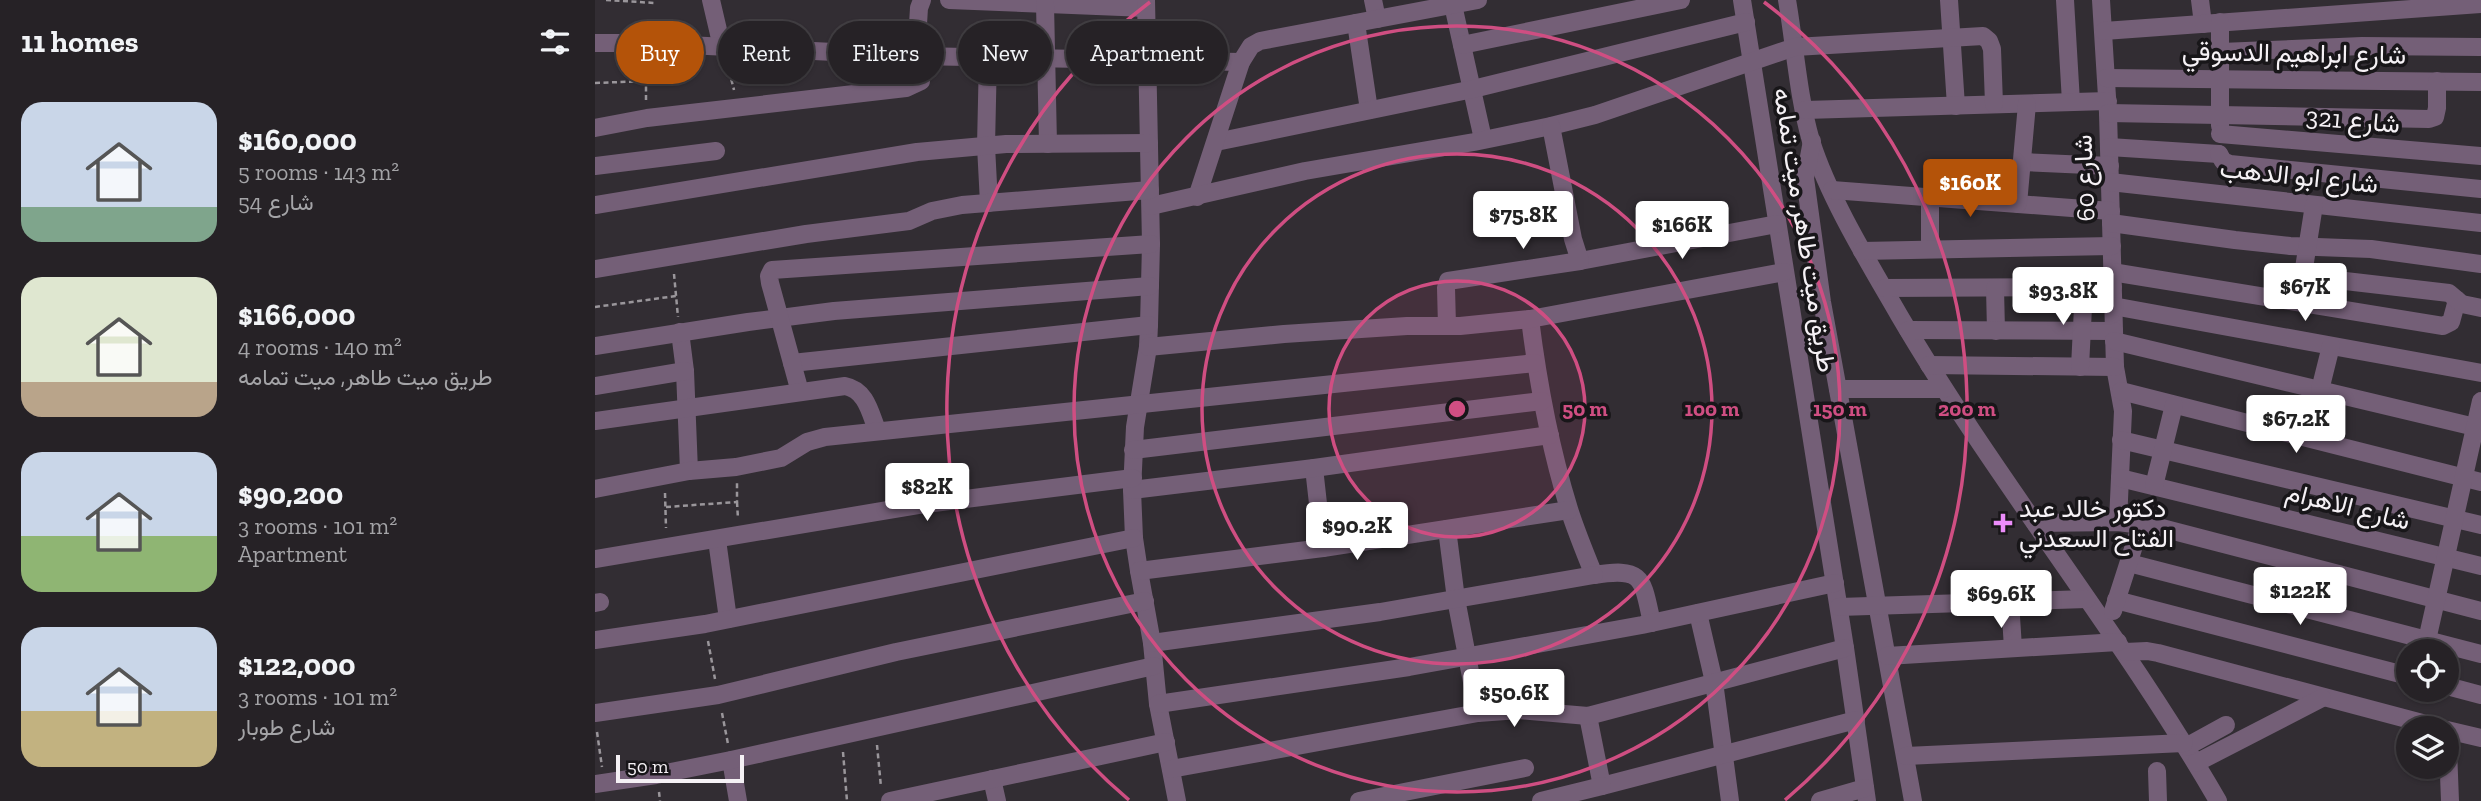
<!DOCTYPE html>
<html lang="en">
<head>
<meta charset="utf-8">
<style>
  :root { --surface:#262226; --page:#322f32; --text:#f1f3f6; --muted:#a4a4a7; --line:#423f43; --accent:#b45309 }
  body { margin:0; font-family:"Zilla Slab",Vazirmatn,serif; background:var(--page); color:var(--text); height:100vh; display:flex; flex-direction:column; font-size:26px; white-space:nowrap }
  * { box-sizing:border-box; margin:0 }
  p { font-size:23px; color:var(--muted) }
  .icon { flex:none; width:38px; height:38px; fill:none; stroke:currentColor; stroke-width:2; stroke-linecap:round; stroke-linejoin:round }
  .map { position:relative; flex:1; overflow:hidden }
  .side { display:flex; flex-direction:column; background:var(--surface); width:595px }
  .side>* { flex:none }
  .banner { position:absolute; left:21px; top:21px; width:665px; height:63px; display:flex; gap:14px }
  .buttons { position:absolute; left:1801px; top:639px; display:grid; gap:14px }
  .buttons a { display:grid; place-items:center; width:63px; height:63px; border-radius:50%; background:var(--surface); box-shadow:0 2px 5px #0004,0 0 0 2px var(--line); font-size:35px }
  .scale { position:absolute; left:21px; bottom:18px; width:128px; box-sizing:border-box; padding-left:7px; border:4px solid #f5f1f5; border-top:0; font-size:19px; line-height:24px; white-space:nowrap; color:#f5f1f5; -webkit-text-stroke:5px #181619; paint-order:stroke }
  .price { position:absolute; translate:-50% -60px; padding:0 16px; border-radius:7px; background:#fff; color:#222; font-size:23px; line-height:46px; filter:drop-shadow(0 2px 4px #0008) }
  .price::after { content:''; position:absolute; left:50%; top:42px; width:21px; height:16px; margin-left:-10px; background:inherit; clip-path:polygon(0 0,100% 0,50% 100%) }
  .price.on { background:var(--accent); color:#fff }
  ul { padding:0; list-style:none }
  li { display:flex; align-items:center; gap:21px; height:175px; padding:0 21px }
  li span { display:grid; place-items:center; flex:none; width:196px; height:140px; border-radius:21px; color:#555 }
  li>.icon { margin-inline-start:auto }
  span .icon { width:84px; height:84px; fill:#fffc; stroke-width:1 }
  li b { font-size:30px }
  h2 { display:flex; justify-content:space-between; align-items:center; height:84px; padding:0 21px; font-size:30px }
  .chip { padding:0 24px; border-radius:32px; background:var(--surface); box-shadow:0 2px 5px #0004,0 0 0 2px var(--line); font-size:24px; line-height:63px }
  .chip.on { background:var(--accent); color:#fff }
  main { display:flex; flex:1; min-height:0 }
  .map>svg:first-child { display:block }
</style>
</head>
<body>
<main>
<section class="side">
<h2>11 homes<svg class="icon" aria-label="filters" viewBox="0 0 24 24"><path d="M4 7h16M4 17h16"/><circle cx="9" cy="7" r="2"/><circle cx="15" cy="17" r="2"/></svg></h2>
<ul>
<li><span style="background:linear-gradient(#c9d6e8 75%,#7fa58c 0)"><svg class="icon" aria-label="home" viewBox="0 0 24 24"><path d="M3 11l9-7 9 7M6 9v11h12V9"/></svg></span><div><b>$160,000</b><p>5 rooms · 143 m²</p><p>شارع 54</p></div></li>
<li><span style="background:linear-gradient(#dfe7d0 75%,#b9a48a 0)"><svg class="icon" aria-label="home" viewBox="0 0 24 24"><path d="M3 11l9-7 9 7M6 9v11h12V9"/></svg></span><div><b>$166,000</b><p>4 rooms · 140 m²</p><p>طريق ميت طاهر, ميت تمامه</p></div></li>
<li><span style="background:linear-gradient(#c9d6e8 60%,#8fb573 0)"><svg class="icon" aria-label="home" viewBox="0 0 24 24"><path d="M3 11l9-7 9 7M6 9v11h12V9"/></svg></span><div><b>$90,200</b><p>3 rooms · 101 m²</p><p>Apartment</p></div></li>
<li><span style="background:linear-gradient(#c9d6e8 60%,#c2b280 0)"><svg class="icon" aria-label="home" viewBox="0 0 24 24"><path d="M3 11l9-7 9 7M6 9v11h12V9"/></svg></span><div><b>$122,000</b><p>3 rooms · 101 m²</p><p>شارع طوبار</p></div></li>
</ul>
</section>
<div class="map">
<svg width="1886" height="801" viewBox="0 0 1886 801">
  <rect width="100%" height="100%" fill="#322d33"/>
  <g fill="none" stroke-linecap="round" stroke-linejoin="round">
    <g stroke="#9a969b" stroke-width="2.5" stroke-dasharray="5 3.5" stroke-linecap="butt">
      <path d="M11,0L60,3"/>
      <path d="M51,61V100"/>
      <path d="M132,63L139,90"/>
      <path d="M0,83L51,81"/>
      <path d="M79,274L83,317"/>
      <path d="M0,307L81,296"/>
      <path d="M70,493L71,528"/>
      <path d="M142,502L143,519"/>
      <path d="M71,507L142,502V483"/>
      <path d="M113,641L120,679"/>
      <path d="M127,713L133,744"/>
      <path d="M2,732L7,767"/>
      <path d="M282,745L286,787"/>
      <path d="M248,752L252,801"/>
      <path d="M64,792L65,801"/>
    </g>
    <g stroke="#745f77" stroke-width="18">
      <path d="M116,0L127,47"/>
      <path d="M354,0L551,8"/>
      <path d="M551,0L556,244L554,325L553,347L540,427L537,490L539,538L544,571L557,643L563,704L582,801"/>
      <path d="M778,0L782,19"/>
      <path d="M1147,0L1250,648L1272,801"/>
      <path d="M1192,0C1200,46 1203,96 1216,141C1234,198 1274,263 1304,315C1402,482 1526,633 1623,801"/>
      <path d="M1354,0L1361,106"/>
      <path d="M1470,0L1476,102"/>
      <path d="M1506,0L1513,113L1520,367L1528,411L1523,522"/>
      <path d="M1605,0L1608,24"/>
      <path d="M450,4L453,144"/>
      <path d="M858,5L888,139"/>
      <path d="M761,23L774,110"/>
      <path d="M1509,31L1886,4"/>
      <path d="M0,43H51L321,56L646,62"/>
      <path d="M867,45L1086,0"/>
      <path d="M1626,52L1767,46L1886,47"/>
      <path d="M321,56L324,8L327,0"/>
      <path d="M393,56L391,146L394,203"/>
      <path d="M1511,78L1886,82"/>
      <path d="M1210,110L1513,101"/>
      <path d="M1513,113L1834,119L1840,117L1842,108V81"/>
      <path d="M1625,126V22"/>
      <path d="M0,128L52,118L311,88L326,81L327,56"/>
      <path d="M1625,134L1886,156"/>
      <path d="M1217,141L1210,178L1227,302L1318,801"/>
      <path d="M621,142L878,89L1151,22"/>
      <path d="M1514,147L1624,154"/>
      <path d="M1624,154L1628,161L1635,164L1886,189"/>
      <path d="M1427,162L1515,166"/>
      <path d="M0,166L121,151"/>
      <path d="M1515,182L1886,223"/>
      <path d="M1237,190L1516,211"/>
      <path d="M602,197L646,62L656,46L665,41L883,0"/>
      <path d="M1335,197V249"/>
      <path d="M1423,204L1432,104"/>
      <path d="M0,205L322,152L411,144L554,143"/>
      <path d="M556,206L710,171L879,142L956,126L1000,115L1200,47L1388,36L1394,41L1397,49L1399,104"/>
      <path d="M1516,223L1640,240L1695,246L1776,249L1886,264"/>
      <path d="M1267,251L1517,246"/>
      <path d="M985,261L1182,224"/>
      <path d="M0,269L211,234L314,221L337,211L367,205L555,190"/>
      <path d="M1517,272L1848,326L1856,322L1862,300"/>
      <path d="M1707,276L1854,293L1867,304L1886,308"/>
      <path d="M1706,287L1719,205"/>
      <path d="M1289,288L1518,287"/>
      <path d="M1400,288L1401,331"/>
      <path d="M1518,306L1886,373"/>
      <path d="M935,319C943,383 955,447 974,509C981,531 990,553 999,575C1049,567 1047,578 1057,623"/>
      <path d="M852,326L851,288L853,281L985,261L978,239L956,126"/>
      <path d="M1313,330L1519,331"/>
      <path d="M85,332L90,371L94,471"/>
      <path d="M1519,341L1880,427"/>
      <path d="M0,346L153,322L239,311L555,286"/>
      <path d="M553,347L689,334L812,326H865L935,319L1189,272"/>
      <path d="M197,363L554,325"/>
      <path d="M1334,365L1520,367"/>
      <path d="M1485,367L1489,287"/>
      <path d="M0,386L90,371"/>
      <path d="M1243,389H1349"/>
      <path d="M1725,390L1736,346"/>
      <path d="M1526,391L1886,482"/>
      <path d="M205,392L175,283L174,276L177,270L556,244"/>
      <path d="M0,421L250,386C271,390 275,412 282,430"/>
      <path d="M1526,440L1886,525"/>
      <path d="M538,450L947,401"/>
      <path d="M719,468L728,548"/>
      <path d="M1525,478L1886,566"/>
      <path d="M1559,486L1579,405"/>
      <path d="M0,489L94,471L141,467L186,458L212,442L230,437L940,363"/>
      <path d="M537,490L719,468L955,435"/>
      <path d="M1440,523L1523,522L1563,527L1886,611"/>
      <path d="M852,529L861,599L883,713"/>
      <path d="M122,540L133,619"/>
      <path d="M0,559L323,505L538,478"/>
      <path d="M1534,563L1886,654"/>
      <path d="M544,571L728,548L974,510"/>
      <path d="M1521,600L1813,676"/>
      <path d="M1415,601L1418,648"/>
      <path d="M0,603L5,602"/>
      <path d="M1244,607L1492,599"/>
      <path d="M1518,611L1546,524"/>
      <path d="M1103,613L1119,682L1135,801"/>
      <path d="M0,640L110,624L539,538"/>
      <path d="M1832,640L1886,401"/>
      <path d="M557,643L785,612L999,575"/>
      <path d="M1530,652L1552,651L1563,653L1846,728"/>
      <path d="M1292,656L1523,642"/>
      <path d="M1852,686L1886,695"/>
      <path d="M563,704L814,667L1047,625L1240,583"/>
      <path d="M0,713L123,695L301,652L550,601"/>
      <path d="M993,716L1007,786L1261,720"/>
      <path d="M1852,730L1886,738"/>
      <path d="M1591,747L1631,725"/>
      <path d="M1853,749L1855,801"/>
      <path d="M1311,756L1589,743"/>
      <path d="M136,760L143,801"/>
      <path d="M1601,763L1727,698"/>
      <path d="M576,769L883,713L924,710L993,716L1250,648"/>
      <path d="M1562,771L1563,801"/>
      <path d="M397,779L402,801"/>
      <path d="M0,784L61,775L136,760L559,666"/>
      <path d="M295,801L571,742"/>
      <path d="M764,801L930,768"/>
      <path d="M946,801L1007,786"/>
      <path d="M1225,801L1270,788"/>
    </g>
  </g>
  <circle cx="862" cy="409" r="128" fill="#cf4e82" fill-opacity=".12"/>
  <g fill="none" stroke="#cf4e82" stroke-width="3.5">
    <circle cx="862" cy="409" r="128"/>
    <circle cx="862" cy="409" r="255"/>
    <circle cx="862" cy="409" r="383"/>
    <path d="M534 800A510 510 0 0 1 555 2M1169 2A510 510 0 0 1 1190 800"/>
  </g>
  <path fill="#ec8cfa" stroke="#181619" stroke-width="2.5" d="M1404.5 512.5h7v7h7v7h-7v7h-7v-7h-7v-7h7z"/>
  <g text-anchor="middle" stroke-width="7" stroke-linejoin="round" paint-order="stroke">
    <g font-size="26" fill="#f5f1f5" stroke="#181619">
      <text transform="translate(1699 53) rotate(1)" y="9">شارع ابراهيم الدسوقي</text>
      <text transform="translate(1758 120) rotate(5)" y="9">شارع 321</text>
      <text transform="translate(1704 176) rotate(6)" y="9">شارع ابو الدهب</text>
      <text transform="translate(1489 178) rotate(-92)" y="9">شارع 60</text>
      <text transform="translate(1210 230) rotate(81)" y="9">طريق ميت طاهر, ميت تمامه</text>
      <text transform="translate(1753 506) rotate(14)" y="9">شارع الاهرام</text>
    </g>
    <g font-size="26" fill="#f5f1f5" stroke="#181619" text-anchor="start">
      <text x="1424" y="517">دكتور خالد عبد<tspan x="1424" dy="30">الفتاح السعدني</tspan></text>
    </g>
  </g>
  <circle cx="862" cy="409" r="10" fill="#cf4e82" stroke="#181619" stroke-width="3.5"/>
  <g font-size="21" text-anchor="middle" font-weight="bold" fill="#cf4e82" stroke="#181619" stroke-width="7" stroke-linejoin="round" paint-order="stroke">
    <text x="990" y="416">50 m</text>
    <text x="1117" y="416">100 m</text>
    <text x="1245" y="416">150 m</text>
    <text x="1372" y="416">200 m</text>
  </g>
</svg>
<div class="buttons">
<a><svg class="icon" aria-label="locate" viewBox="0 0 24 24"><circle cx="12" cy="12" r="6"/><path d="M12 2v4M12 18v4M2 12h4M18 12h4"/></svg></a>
<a><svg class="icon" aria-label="layers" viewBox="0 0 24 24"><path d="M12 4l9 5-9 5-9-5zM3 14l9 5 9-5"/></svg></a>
</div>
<div class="scale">50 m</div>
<b class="price on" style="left:1375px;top:219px">$160K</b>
<b class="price" style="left:928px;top:251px">$75.8K</b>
<b class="price" style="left:1087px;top:261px">$166K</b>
<b class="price" style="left:1710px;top:323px">$67K</b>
<b class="price" style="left:1468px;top:327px">$93.8K</b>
<b class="price" style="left:1701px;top:455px">$67.2K</b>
<b class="price" style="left:332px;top:523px">$82K</b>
<b class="price" style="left:762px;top:562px">$90.2K</b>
<b class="price" style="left:1705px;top:627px">$122K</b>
<b class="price" style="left:1406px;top:630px">$69.6K</b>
<b class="price" style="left:919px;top:729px">$50.6K</b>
<div class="banner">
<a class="chip on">Buy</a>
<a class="chip">Rent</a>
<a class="chip">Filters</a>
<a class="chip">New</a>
<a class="chip">Apartment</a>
</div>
</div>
</main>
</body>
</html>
